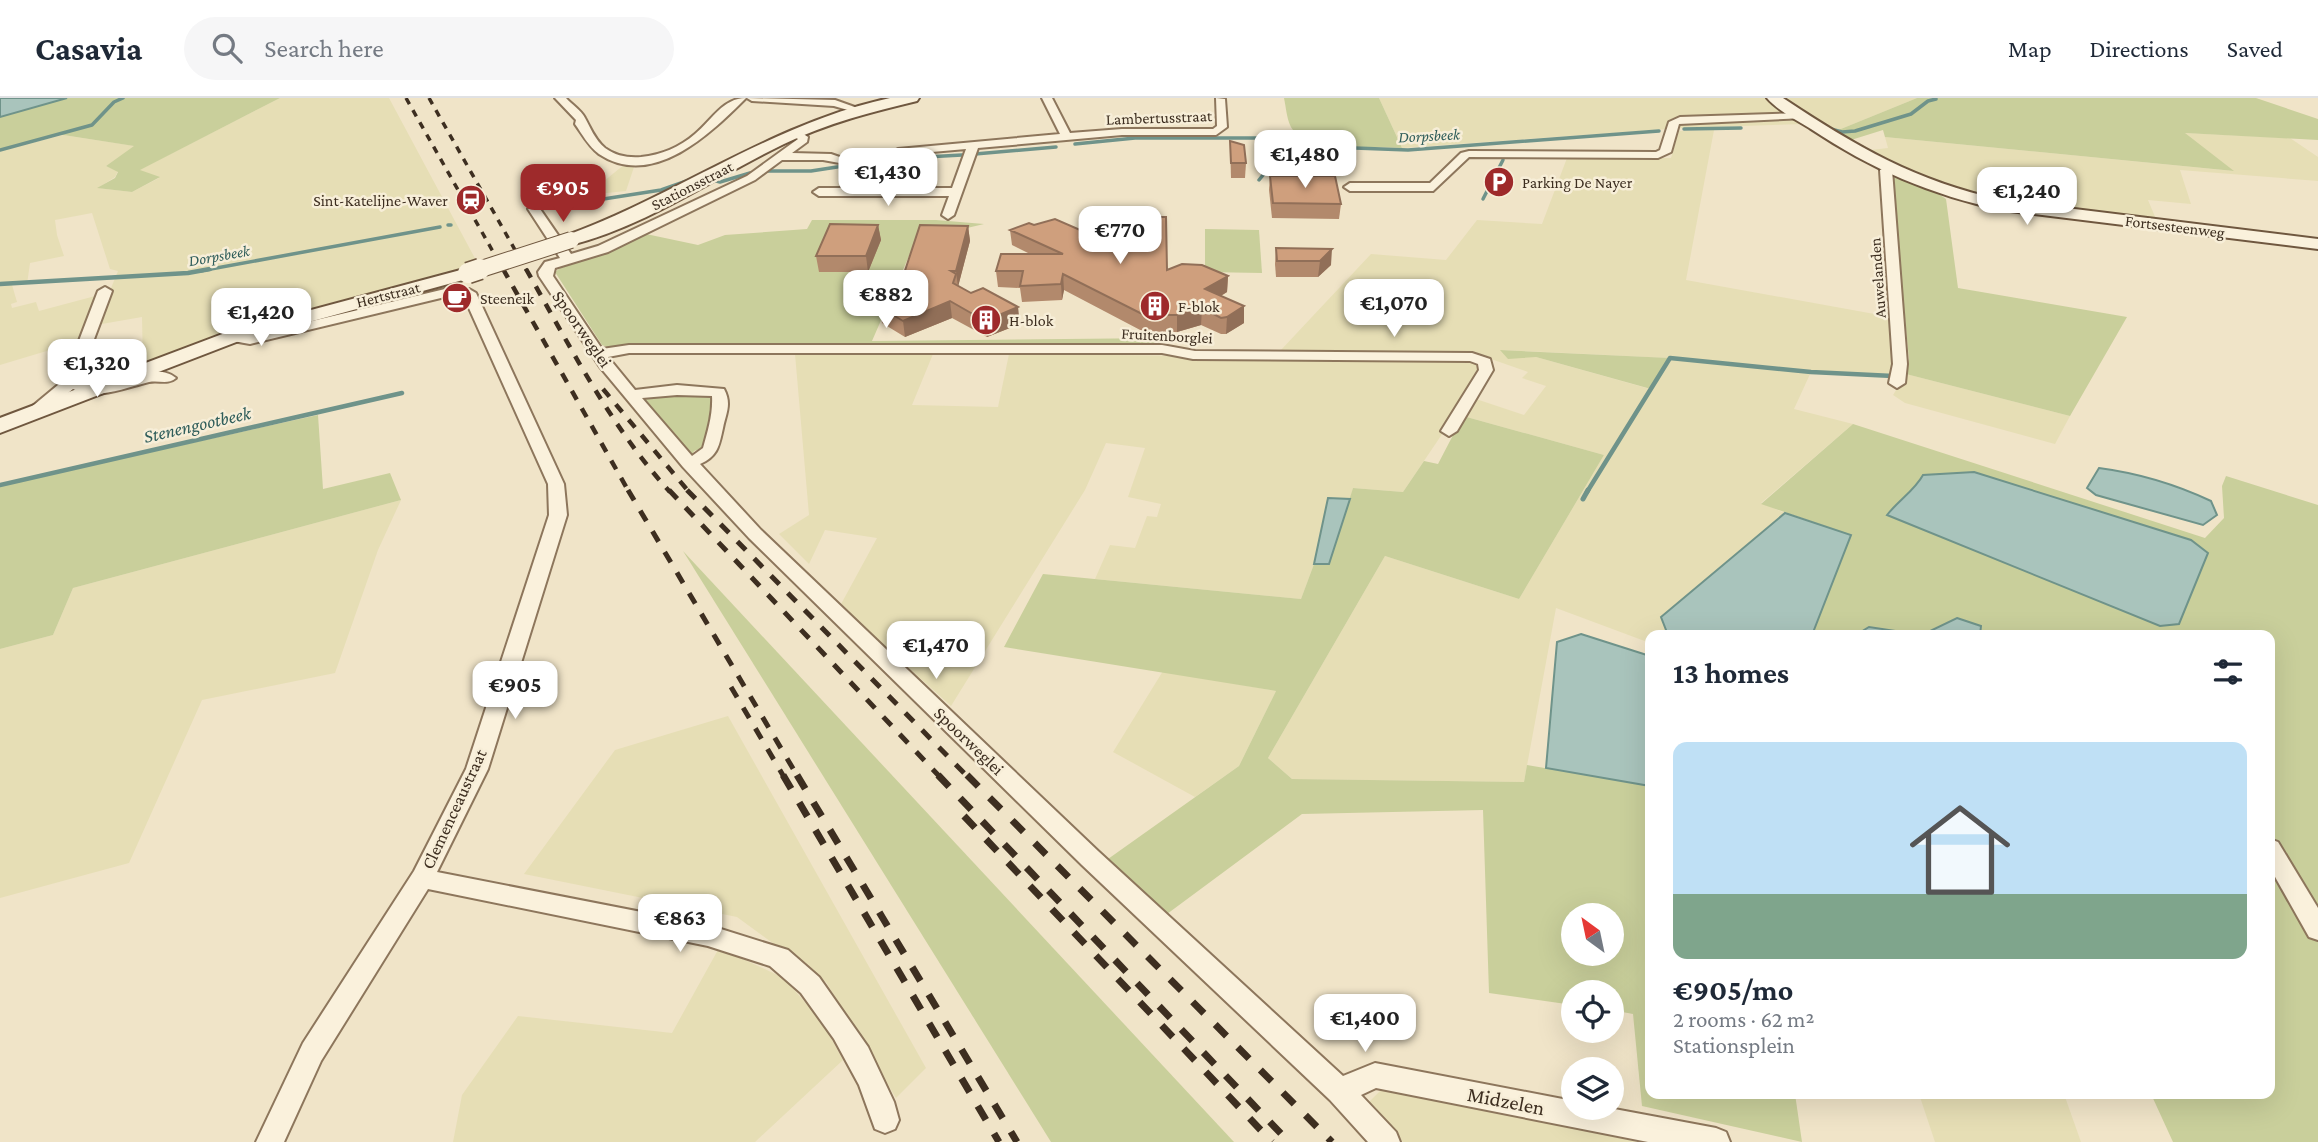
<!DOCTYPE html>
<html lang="en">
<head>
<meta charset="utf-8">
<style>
  :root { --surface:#fff; --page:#f6f6f7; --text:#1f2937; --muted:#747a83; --line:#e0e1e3; --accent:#9e2a2b }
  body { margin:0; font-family:"Crimson Pro",serif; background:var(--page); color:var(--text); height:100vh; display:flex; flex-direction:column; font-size:26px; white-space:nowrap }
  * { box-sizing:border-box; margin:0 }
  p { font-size:23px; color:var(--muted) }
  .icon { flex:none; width:38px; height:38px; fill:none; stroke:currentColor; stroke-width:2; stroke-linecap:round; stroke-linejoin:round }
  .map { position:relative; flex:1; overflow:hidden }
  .details { position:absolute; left:1645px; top:532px; width:630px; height:469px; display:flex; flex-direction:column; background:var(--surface); border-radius:14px; box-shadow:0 7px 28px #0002 }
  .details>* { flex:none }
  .needle { width:46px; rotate:327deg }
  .controls { position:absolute; left:1561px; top:805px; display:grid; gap:14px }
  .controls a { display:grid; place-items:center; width:63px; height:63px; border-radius:50%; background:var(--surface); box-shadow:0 7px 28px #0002; font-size:35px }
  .price { position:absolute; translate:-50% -60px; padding:0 16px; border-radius:14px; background:#fff; color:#222; font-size:23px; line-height:46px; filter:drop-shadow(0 2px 4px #0008) }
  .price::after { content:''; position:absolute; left:50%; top:42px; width:21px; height:16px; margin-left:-10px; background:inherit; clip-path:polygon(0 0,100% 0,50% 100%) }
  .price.active { background:var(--accent); color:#fff }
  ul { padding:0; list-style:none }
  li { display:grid; align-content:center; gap:14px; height:371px; padding:0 28px }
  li+li { border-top:2px solid var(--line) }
  li span { display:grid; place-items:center; height:217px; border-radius:14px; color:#555 }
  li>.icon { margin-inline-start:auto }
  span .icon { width:126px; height:126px; fill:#fffc; stroke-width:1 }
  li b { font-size:30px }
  h2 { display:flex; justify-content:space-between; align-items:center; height:84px; padding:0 28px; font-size:30px }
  header { display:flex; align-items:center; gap:42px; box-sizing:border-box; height:98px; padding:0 35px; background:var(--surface); border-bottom:2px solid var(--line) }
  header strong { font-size:33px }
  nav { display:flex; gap:38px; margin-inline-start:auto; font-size:24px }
  .search { width:490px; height:63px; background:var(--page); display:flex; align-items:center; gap:18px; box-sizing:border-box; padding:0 24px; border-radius:38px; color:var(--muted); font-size:26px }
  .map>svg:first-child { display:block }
</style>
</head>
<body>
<header>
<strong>Casavia</strong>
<div class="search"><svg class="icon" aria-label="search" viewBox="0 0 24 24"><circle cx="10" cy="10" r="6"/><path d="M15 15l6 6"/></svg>Search here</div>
<nav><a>Map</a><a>Directions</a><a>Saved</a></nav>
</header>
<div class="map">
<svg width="2318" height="1044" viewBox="0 0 2318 1044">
  <rect width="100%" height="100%" fill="#f0e4c8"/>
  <g fill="#e6deb5" fill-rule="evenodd">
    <path d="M280,0H389L478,166L285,217L143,267L142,219L96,227L118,173L110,171L92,115L55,122L57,137L64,158L30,165L27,186L12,187L17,204L11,206L12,210L36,204L39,213L99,197L80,243L0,267V53L63,37L135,48L106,68L118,73L115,79L98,90L132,94L159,80L139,72Z"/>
    <path d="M1379,0H1768L1804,26L1682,30L1402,50Z"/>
    <path d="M1781,0H1917L1831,35Z"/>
    <path d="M1714,32L1686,182L1891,219L1893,278L1811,274L1794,311L1853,326L1761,405L1785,415L1661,519L1668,537H1650V545L1556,510L1524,684L1292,681L1268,660L1385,458L1519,501L1604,357L1463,318L1476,301L1524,317L1546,288L1522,280L1528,274L1471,254L1280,253L1371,156L1446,162L1477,122L1542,126L1567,60H1671L1679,33ZM1501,253L1502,252L1669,260L1650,291L1536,259Z"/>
    <path d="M2184,35L2290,40L2318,59V83L2180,72L2191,106L2148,102L2156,121L1965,96L1862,53L1888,50L1885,39L2233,73Z"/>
    <path d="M625,66H635L626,93L587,97Z"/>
    <path d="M795,256H933L912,307L998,309L1009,256L1471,261L1482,268L1455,317L1403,394L1353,390L1350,401H1328L1314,466L1301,501L1095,481L1110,447L1135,450L1147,418L1157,419L1161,406L1128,399L1145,350L1106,345L1085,392L951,608L840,508L877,440L825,432L809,466L779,436L809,417Z"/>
    <path d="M1906,276L2070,318L2055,346L1905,305L1893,297Z"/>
    <path d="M401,402L378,452L335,575L202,602L129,765L0,800V551L53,537L73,490Z"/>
    <path d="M1163,573L1276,593L1239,668L1195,699L1113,654Z"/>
    <path d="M728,618L926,970L896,1000L826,884L737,819L524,776L615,652Z"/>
    <path d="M719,850L784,880L822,924L843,962L755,1044H453L462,997L518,918L672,935Z"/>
    <path d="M1386,987L1637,1044H1403L1369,1004Z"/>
    <path d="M1919,996H2064L2081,1044H1935Z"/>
  </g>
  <g fill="#c9cf9b" fill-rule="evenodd">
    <path d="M67,0H280L140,72L160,79L132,94L97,90L115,80L118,74L106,68L134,48L57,36L0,51V19Z"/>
    <path d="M1284,0H1379L1402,50C1374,48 1312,53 1293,32C1287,25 1286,9 1284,0Z"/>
    <path d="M1917,0H2256L2318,21V42L2185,35L2234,73L1885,39L1883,32L1851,42L1831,35Z"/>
    <path d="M1891,78L1936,94L1946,101L1958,190L2127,219L2070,318L1906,276L1909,261Z"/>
    <path d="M812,122H936L984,126L916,142L872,243L1163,240L1158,256L624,255L602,247L555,174L563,168L595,159L646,136L698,147L725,137L807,131Z"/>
    <path d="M1205,131L1259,132L1262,175L1205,174Z"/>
    <path d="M1500,252L1670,260L1651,291L1536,259L1508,261Z"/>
    <path d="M655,297L714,298V317L710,320L709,339L705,343V349L694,353L691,359L644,301Z"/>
    <path d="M318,317L323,391L390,375L401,402L73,490L53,537L0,551V387Z"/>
    <path d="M1463,318L1604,357L1519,501L1385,458L1268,660L1292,681L1524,684L1527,667L1650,688V996H1795L1802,1044L1642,1008L1633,916L1612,912V894H1573V907L1489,895L1483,712L1302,716L1167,816L1108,761L1239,668L1276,593L1004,549L1043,476L1301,501L1314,466H1329L1353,390L1403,394L1424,363L1438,366ZM1573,817H1612V856H1573Z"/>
    <path d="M1853,326L2205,440L2224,420L2222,388L2226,378L2318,407V1044H2173L2151,996H2270V537H1980V528L1957,520L1922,537L1869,529L1856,537H1812L1851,437L1761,406ZM1974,374L2191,442L2208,455L1888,417C1898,402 1915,392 1923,377Z"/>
    <path d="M683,453L1234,1044H1051Z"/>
  </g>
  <g fill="#a9c4bc" stroke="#6f938a" stroke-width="2">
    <path d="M0,0H67L0,19Z"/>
    <path d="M2099,370C2137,375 2177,387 2211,403L2217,417L2203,427L2096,397L2087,390Z"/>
    <path d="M1974,374L2191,442L2208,455L2179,526L2160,528L1887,417C1898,403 1915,392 1923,377Z"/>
    <path d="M1328,400L1350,401L1329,466H1314Z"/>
    <path d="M1785,415L1851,437L1812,537H1668L1661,519Z"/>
    <path d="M1957,520L1981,528L1980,537H1856L1869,529L1922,537Z"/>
    <path d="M1581,536L1650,558V688L1546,670L1557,544Z"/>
  </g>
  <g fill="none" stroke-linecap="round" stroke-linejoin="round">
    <g stroke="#6f938a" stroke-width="3.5">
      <path d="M1827,30L1842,34L1855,33L1911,16L1928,3L1936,1L1934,0"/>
      <path d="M1684,31L1741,30"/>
      <path d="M1075,46L1135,40H1273L1328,49L1408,52L1659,33"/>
      <path d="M0,52L92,27L114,4L123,0"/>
      <path d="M975,56L1056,49"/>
      <path d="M767,73H811L889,61L962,57"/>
      <path d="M713,82L720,84L750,75"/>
      <path d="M1259,82L1292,41"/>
      <path d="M1483,101L1503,62"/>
      <path d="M546,110L661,92L698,79"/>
      <path d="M448,127H451"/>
      <path d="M200,173L440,129"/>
    </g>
    <g stroke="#6f938a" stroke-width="4.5">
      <path d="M0,186L188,175L210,171"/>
      <path d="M0,387L402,295"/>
      <path d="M1587,394L1670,260L1811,274L1893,278"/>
    </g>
    <path stroke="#6f938a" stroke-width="5" d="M1583,401L1588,392"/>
    <g stroke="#8d765c" stroke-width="4">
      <g id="street">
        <path d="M555,0H566C571,6 581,12 585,20C590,29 595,42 605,50C616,58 628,60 641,59C661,57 680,49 695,36C712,22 723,0 746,0C711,35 653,92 599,56C589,49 582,36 575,26L576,22Z"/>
        <path d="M747,0L835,2L863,12L858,15L834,8L752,3Z"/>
        <path d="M1042,0H1052L1070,35L1122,31H1213L1217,28L1216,0L1225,1L1227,29L1216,37H1122L978,50L954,117L948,121L942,117L949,98H819L813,94L819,90H952L966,51L898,57L892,54L898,51L1060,36Z"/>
        <path d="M1801,15L1806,18L1805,20L1679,26L1671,54L1658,60L1469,59L1433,93H1350L1344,89L1350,85H1430L1461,55L1469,53L1656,54L1660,52L1669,24L1680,19Z"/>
        <path d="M791,33H799L808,39L807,44L792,55L831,56L851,63L845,66L823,62H782L755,82L608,154L555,170L553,178L602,251L629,247H1162L1195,253L1472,255L1490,261L1493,272L1457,333L1449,338L1441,333L1479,272L1478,266L1470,263L1193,261L1162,255H629L608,259L635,292L677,287L724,291C732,306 726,315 723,330C719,348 718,358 700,366L761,432L1098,753L1343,978L1375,965L1573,1003V1010H1609L1716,1030L1726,1034L1730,1044H1648L1376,990L1361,997L1396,1034L1400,1044H1368L1330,1002L1082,767L749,440L683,369L600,269L539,178L538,174L545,164L560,160L528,111L538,108L571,156L598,148L747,78L798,41L791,37ZM677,297L712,298C713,316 708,332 703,350L692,358L642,300Z"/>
        <path d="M1886,69L1892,72L1907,266L1905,285L1897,290L1889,285L1893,266L1880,72Z"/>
        <path d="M105,189L112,193L78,284L122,268L129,272L127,275L96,288C120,289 154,262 176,280C168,287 159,282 149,284C121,291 98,302 73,291L41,317H29L27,314L29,311L64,282L98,193Z"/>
        <path d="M445,191H469L476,195L564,386L567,417L488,671L437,774L708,827L788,852L819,879L868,949L894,1004L899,1022L895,1031L885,1035L875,1031L859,987L834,941L801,895L770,868L708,848L428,791L321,963L284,1044H256L303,945L414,773L466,671L549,417L548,386L464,199H445L250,246L227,242L225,239L232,235L250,238Z"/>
        <path d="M2270,741L2278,744L2318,810V842L2309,839L2270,770Z"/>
      </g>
    </g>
    <g stroke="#6f573f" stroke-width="4">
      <g id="secondary">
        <path d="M890,0H919L917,3C871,14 828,25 784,46C715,79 647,128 571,147L562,142L565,138C676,98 773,25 890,0Z"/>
        <path d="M1767,0H1783C1857,49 1915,83 2002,102L2318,141V151L2002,112C1931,97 1871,71 1811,31C1797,22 1778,13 1767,0Z"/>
        <path d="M468,170L477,175L474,179L239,243L0,335V320L225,235Z"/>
      </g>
    </g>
    <use href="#street" fill="#faf1dc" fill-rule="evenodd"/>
    <use href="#secondary" fill="#faf1dc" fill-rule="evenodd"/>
    <g stroke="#3d2e20" stroke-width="3.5" stroke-dasharray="7 7" stroke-linecap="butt">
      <path d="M406,0L504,173"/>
      <path d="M429,0L527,173"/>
    </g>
    <g stroke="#3d2e20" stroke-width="4.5" stroke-dasharray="10 10" stroke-linecap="butt">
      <path d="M503,171L629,394"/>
      <path d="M526,171C570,248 610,328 670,394"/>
      <path d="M603,291L689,394"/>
    </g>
    <g stroke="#3d2e20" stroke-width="5" stroke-dasharray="12 12" stroke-linecap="butt">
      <path d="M628,392L798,679"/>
      <path d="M669,392L940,679"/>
      <path d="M687,392L968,679"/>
      <path d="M731,589L784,679"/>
    </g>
    <g stroke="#3d2e20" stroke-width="7" stroke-dasharray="16 16" stroke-linecap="butt">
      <path d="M783,677L999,1044"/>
      <path d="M797,677L1017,1044"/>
      <path d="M938,677L1289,1044"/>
      <path d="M967,677L1332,1044"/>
      <path d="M964,718L1272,1044"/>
    </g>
    <g stroke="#6f573f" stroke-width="18" stroke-linecap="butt">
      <path id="secondary-bridge-far1" d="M475,173L571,142"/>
    </g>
    <g stroke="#6f573f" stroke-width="23" stroke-linecap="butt">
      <path id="secondary-bridge" d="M468,175L480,171"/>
    </g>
    <use href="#secondary-bridge-far1" stroke="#faf1dc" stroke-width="16"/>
    <use href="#secondary-bridge" stroke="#faf1dc" stroke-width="20"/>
  </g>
  <g fill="#b2896c">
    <path d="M1230,43L1246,65L1245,80H1231Z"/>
    <path d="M1270,78L1341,106L1339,121L1272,120L1269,92Z"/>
    <path d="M1154,119L1167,172L1228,178L1227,194L1221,198L1244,225L1226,236H1221L1201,227L1177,234H1144L1064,192L1062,202L1022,204L1020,190L998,189L996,173L1030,156L1012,147L1010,132L1034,127L1103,142Z"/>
    <path d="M878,127L881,142L868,174H819L816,158Z"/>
    <path d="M968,128L970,143L958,188L1020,226L987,239L952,220L905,239L882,225L880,209L895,203Z"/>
    <path d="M1276,150L1331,167L1318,179H1276L1275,166Z"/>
  </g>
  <g fill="#916f58">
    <path d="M878,127L881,142L868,174L866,158Z"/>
    <path d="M968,128L970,143L958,189L956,173Z"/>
    <path d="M1332,151L1331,167L1318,179L1320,163Z"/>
    <path d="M1063,176L1064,192L1062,202L1061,186Z"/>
    <path d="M1228,178L1227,194L1205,207V191Z"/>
    <path d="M950,203L952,220L905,239L903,223Z"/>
    <path d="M1244,208V225L1226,236L1227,219Z"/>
    <path d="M1018,209L1020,226L987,239L985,223Z"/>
    <path d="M1202,210L1201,227L1177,234V217Z"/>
  </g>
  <g fill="#cf9f7d" stroke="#916f58" stroke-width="2">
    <path d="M1230,43L1244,47L1246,65H1231Z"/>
    <path d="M1270,78H1335L1341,106L1273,105Z"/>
    <path d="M1110,117H1154V119H1166L1167,172L1182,166L1202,167L1228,178L1205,191L1244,208L1227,219L1221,220L1202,210L1177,217H1144L1063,176L1061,186L1020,188L1023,173H996L1001,156H1063L1010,132L1029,125L1034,127L1055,121L1103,142L1105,119Z"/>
    <path d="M830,126L878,127L866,158H816Z"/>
    <path d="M920,127L968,128L956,173H951L956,176L953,185L971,195L983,190L1018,209L985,223L950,203L903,223L880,209L895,203Z"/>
    <path d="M1276,150L1332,151L1320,163H1277Z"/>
  </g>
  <defs>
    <g id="parking-disc" transform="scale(1.575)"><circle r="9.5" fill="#9e2a2b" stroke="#f7eed8"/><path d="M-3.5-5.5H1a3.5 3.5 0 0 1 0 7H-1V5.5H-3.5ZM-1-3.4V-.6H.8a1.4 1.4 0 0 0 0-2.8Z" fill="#fff"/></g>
    <g id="station-disc" transform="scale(1.575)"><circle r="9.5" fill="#9e2a2b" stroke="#f7eed8"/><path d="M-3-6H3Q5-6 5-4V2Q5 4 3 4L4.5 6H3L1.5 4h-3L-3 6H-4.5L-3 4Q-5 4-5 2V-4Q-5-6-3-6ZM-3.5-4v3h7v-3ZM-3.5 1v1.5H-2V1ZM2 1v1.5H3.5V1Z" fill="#fff"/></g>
    <g id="cafe-disc" transform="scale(1.575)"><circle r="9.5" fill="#9e2a2b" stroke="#f7eed8"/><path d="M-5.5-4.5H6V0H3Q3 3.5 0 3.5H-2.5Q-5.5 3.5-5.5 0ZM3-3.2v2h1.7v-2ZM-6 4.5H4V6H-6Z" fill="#fff"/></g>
    <g id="building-disc" transform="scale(1.575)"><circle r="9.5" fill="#9e2a2b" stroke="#f7eed8"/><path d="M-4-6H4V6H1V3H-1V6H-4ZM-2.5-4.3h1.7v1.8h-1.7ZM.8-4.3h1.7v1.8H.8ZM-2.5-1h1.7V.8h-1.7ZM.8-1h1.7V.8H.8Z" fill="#fff"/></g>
  </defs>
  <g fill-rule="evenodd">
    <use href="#parking-disc" x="1499" y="84"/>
    <use href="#station-disc" x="471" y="102"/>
    <use href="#cafe-disc" x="457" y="200"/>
    <use href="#building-disc" x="1155" y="208"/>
    <use href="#building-disc" x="986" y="222"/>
  </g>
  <g text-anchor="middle" stroke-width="5" stroke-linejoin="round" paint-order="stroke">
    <g font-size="16" fill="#3d2e20" stroke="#f7eed8">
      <text transform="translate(1159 19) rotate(-2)" y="6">Lambertusstraat</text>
      <text transform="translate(692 87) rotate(-27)" y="6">Stationsstraat</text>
      <text transform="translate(2175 128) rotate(7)" y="6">Fortsesteenweg</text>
      <text transform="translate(1877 180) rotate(-94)" y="6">Auwelanden</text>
      <text transform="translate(388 196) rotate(-14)" y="6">Hertstraat</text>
      <text transform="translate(1167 237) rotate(3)" y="6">Fruitenborglei</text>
    </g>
    <g font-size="16" font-style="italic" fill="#2f5d5a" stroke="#f7eed8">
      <text transform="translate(1429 37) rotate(-3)" y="6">Dorpsbeek</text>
      <text transform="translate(219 157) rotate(-10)" y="6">Dorpsbeek</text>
    </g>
    <g font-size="16" fill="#3d2e20" stroke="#f7eed8" text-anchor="start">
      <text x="1522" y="90">Parking De Nayer</text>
      <text x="448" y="108" text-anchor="end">Sint-Katelijne-Waver</text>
      <text x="480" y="206">Steeneik</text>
      <text x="1178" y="214">F-blok</text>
      <text x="1009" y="228">H-blok</text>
    </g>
    <g font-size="18" fill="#3d2e20" stroke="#f7eed8">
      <text transform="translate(582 231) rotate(55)" y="6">Spoorweglei</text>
      <text transform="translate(969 643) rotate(44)" y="6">Spoorweglei</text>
      <text transform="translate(454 711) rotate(-65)" y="6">Clemenceaustraat</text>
    </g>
    <g font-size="19" font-style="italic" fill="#2f5d5a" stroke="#f7eed8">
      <text transform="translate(197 326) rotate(-13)" y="7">Stenengootbeek</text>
    </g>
    <g font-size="21" fill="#3d2e20" stroke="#f7eed8">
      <text transform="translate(1506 1003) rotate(11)" y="7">Midzelen</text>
    </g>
  </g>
</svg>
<div class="controls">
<a><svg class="needle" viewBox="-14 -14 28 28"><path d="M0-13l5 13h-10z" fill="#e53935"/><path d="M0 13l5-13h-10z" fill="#747a83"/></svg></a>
<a><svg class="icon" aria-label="locate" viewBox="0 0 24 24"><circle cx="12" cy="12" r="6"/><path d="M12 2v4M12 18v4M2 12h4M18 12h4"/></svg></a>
<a><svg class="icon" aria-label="layers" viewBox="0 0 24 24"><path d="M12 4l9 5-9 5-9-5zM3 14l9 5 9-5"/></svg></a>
</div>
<b class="price" style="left:1305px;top:92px">€1,480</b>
<b class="price" style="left:888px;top:110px">€1,430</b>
<b class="price active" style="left:563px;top:126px">€905</b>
<b class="price" style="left:2027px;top:129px">€1,240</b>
<b class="price" style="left:1120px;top:168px">€770</b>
<b class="price" style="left:886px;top:232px">€882</b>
<b class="price" style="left:1394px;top:241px">€1,070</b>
<b class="price" style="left:261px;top:250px">€1,420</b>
<b class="price" style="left:97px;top:301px">€1,320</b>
<b class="price" style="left:936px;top:583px">€1,470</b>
<b class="price" style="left:515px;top:623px">€905</b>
<b class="price" style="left:680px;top:856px">€863</b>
<b class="price" style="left:1365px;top:956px">€1,400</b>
<section class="details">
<h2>13 homes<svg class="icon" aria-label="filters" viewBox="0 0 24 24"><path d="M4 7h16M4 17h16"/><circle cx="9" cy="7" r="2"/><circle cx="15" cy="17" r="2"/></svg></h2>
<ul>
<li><span style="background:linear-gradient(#bfe0f5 70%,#7fa58c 0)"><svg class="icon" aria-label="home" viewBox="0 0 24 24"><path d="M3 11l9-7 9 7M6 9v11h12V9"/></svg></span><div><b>€905/mo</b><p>2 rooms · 62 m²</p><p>Stationsplein</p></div></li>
</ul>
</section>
</div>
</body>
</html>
